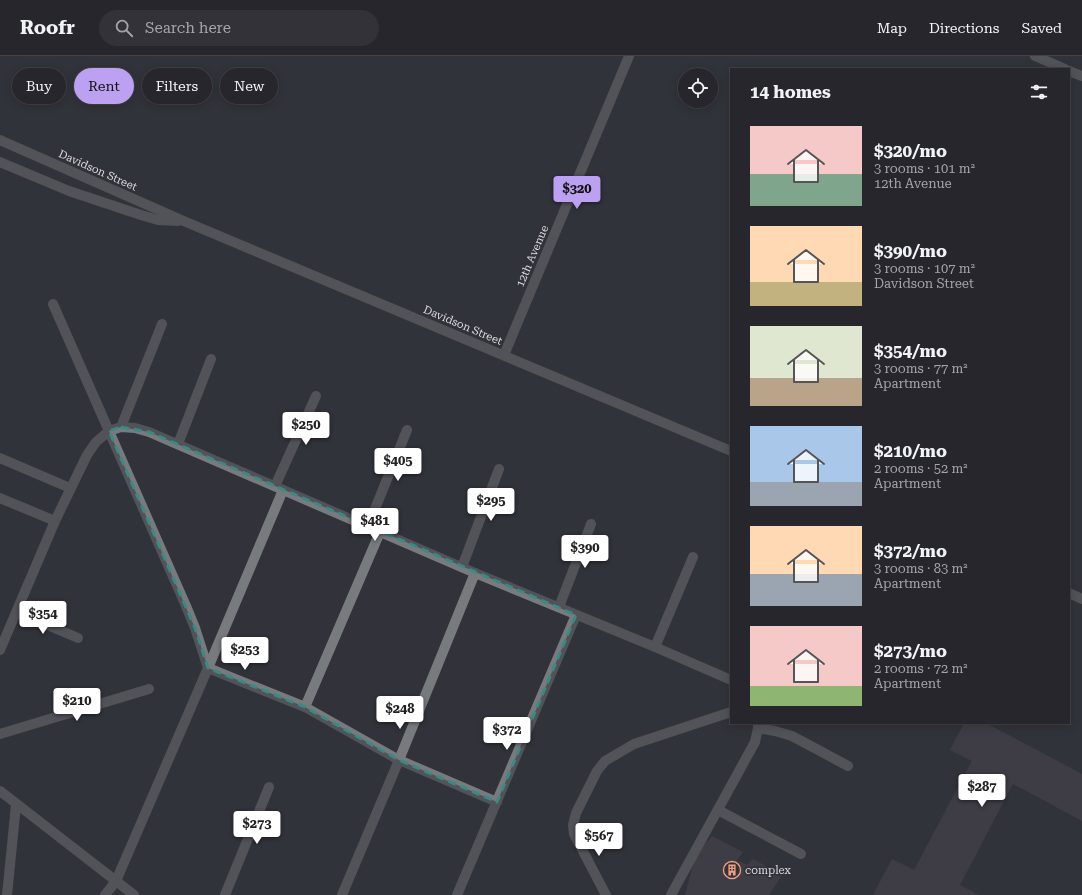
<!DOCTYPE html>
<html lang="en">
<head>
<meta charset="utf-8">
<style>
  :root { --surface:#26262c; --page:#323238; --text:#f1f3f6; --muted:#a4a5a9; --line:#424348; --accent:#bca0f2 }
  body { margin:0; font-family:"Roboto Serif",serif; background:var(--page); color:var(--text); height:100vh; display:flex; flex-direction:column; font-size:15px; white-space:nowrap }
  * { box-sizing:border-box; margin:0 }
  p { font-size:13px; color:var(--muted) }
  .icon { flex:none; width:22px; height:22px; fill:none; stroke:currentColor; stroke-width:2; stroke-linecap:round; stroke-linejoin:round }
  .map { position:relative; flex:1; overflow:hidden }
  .sheet { position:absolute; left:730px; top:12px; width:340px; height:656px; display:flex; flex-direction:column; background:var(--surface); border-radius:0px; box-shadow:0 2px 10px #0003,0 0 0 1px var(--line) }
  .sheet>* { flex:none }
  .banner { position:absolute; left:12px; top:12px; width:380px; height:36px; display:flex; gap:8px }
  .tools { position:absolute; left:678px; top:12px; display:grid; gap:8px }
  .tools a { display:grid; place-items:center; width:40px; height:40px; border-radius:50%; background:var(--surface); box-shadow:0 2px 10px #0003,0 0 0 1px var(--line); font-size:20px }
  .price { position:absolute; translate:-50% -34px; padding:0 9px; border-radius:4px; background:#fff; color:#222; font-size:13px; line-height:26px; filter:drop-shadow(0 1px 2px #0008) }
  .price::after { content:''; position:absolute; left:50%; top:24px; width:12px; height:9px; margin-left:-6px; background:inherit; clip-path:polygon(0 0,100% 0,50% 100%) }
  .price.on { background:var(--accent); color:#111 }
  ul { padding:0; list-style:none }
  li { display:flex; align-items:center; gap:12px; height:100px; padding:0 20px }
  li span { display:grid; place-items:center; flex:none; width:112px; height:80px; border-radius:0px; color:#555 }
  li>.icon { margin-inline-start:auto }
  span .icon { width:48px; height:48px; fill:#fffc; stroke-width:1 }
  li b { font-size:17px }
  h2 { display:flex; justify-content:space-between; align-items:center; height:48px; padding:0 20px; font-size:17px }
  .tag { padding:0 14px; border-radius:18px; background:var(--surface); box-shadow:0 2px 10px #0003,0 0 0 1px var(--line); font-size:14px; line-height:36px }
  .tag.on { background:var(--accent); color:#111 }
  header { display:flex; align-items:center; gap:24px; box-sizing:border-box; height:56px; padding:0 20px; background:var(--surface); border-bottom:1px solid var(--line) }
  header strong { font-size:19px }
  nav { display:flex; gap:22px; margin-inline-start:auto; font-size:14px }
  .search { width:280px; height:36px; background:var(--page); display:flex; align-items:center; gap:10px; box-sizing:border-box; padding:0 14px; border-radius:22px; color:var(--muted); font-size:15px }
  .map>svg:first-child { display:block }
</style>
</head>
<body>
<header>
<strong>Roofr</strong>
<div class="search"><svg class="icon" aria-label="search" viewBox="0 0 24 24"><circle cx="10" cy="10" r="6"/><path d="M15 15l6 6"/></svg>Search here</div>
<nav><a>Map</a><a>Directions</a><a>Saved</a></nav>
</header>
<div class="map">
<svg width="1082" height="839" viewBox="0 0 1082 839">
  <rect width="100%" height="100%" fill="#32333a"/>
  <g fill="#4e4a52">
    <path d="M964,667H986L1082,718V765L1013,728L960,829L979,839H873L892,803L914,814L972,705L950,694Z"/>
    <path d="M712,780L743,796L737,804L747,809L753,803L782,819L769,839H685L694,805L704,789Z"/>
  </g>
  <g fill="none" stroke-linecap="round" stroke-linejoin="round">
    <g stroke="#787b7e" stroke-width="10">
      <path d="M1035,0L1065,13"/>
      <path d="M1069,15L1082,20"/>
      <path d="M0,84L186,166L731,395"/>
      <path d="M0,106L69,135L141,159L158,164L178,165"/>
      <path d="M53,248L186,550L195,572L208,612L305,651L399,704L497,746"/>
      <path d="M504,299L629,0"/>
      <path d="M121,371L162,268"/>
      <path d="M178,388L211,303"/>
      <path d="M0,402L70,432"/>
      <path d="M275,430L316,340"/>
      <path d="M0,442L55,465"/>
      <path d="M368,470L407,374"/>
      <path d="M462,511L499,413"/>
      <path d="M1069,537L1082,543"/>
      <path d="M559,551L591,468"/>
      <path d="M17,556L78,582"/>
      <path d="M655,591L693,501"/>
      <path d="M0,594L55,465L87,399L96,386L109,375L121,371L135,372L149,376L475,517L655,591L731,624"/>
      <path d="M305,651L380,476"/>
      <path d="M758,672L775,675L792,680L848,710"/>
      <path d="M0,678L149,633"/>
      <path d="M0,735L134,839"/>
      <path d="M718,754L801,798"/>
      <path d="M7,839L16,749"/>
      <path d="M105,839L116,825L208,612L283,434"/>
      <path d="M225,839L269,731"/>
      <path d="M342,839L399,704L475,517"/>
      <path d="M457,839L576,559"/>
      <path d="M606,839L574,778L573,769L576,757L597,715L605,705L634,688L731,656"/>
      <path d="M671,839L755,686L758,672V667"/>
    </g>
  </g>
  <path d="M0 0H1082V839H0ZM121,371L149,376L576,559L497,746L399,704L305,651L208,612L195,572L109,375Z" fill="#32333a" fill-opacity=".55" fill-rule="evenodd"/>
  <path fill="none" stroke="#388a85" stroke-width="3" stroke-dasharray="8 5" stroke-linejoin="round" d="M121,371L149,376L576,559L497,746L399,704L305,651L208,612L195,572L109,375Z"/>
  <defs>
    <g id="building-ring" transform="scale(0.9)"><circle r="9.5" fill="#32333a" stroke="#f2a081" stroke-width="1.5"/><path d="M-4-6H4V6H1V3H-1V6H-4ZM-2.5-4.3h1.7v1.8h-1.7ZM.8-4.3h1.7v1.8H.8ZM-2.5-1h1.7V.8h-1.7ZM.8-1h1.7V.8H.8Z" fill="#f2a081"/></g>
  </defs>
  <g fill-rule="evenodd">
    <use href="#building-ring" x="732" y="814"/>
  </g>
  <g text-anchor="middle" stroke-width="3.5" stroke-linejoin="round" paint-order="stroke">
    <g font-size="11" fill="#dbdbe0" stroke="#32333a">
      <text transform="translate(98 114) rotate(24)" y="4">Davidson Street</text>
      <text transform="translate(532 200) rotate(-67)" y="4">12th Avenue</text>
      <text transform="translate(463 269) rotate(23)" y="4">Davidson Street</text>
    </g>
    <g font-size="11" fill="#dbdbe0" stroke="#32333a" text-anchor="start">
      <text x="745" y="818">complex</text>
    </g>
  </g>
</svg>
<div class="tools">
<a><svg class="icon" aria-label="locate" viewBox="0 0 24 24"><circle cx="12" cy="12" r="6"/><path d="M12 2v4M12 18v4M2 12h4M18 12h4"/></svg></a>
</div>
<b class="price on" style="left:577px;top:154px">$320</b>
<b class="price" style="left:306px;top:390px">$250</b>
<b class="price" style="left:398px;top:426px">$405</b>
<b class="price" style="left:491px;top:466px">$295</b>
<b class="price" style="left:375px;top:486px">$481</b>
<b class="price" style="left:585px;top:513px">$390</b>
<b class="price" style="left:43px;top:579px">$354</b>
<b class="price" style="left:245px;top:615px">$253</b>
<b class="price" style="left:77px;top:666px">$210</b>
<b class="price" style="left:400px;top:674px">$248</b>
<b class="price" style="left:507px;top:695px">$372</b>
<b class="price" style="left:982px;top:752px">$287</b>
<b class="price" style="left:257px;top:789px">$273</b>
<b class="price" style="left:599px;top:801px">$567</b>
<div class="banner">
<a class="tag">Buy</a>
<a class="tag on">Rent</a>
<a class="tag">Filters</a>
<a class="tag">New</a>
</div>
<section class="sheet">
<h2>14 homes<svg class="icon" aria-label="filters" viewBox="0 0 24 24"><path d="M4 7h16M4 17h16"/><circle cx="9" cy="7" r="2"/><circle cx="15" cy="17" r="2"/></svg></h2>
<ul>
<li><span style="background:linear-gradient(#f6c9c9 60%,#7fa58c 0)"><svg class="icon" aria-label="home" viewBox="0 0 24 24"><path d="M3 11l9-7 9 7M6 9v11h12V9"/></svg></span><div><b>$320/mo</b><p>3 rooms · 101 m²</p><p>12th Avenue</p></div></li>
<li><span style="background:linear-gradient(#ffd9b3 70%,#c2b280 0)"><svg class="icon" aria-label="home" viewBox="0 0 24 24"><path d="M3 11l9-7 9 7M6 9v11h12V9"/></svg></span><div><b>$390/mo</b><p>3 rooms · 107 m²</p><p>Davidson Street</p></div></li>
<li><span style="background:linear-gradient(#dfe7d0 65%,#b9a48a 0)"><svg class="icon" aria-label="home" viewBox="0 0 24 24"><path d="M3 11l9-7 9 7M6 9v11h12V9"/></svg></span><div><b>$354/mo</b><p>3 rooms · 77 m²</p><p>Apartment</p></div></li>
<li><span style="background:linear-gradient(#a9c7e8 70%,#9aa5b1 0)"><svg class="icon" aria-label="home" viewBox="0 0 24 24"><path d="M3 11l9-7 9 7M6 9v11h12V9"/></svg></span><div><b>$210/mo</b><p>2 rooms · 52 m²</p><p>Apartment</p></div></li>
<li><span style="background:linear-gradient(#ffd9b3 60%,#9aa5b1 0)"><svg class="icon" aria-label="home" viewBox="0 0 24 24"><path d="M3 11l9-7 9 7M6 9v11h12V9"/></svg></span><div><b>$372/mo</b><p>3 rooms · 83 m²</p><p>Apartment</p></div></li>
<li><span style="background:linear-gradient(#f6c9c9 75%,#8fb573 0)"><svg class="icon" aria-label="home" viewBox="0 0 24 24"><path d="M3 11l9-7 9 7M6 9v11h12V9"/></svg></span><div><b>$273/mo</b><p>2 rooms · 72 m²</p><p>Apartment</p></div></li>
</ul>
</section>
</div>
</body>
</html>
